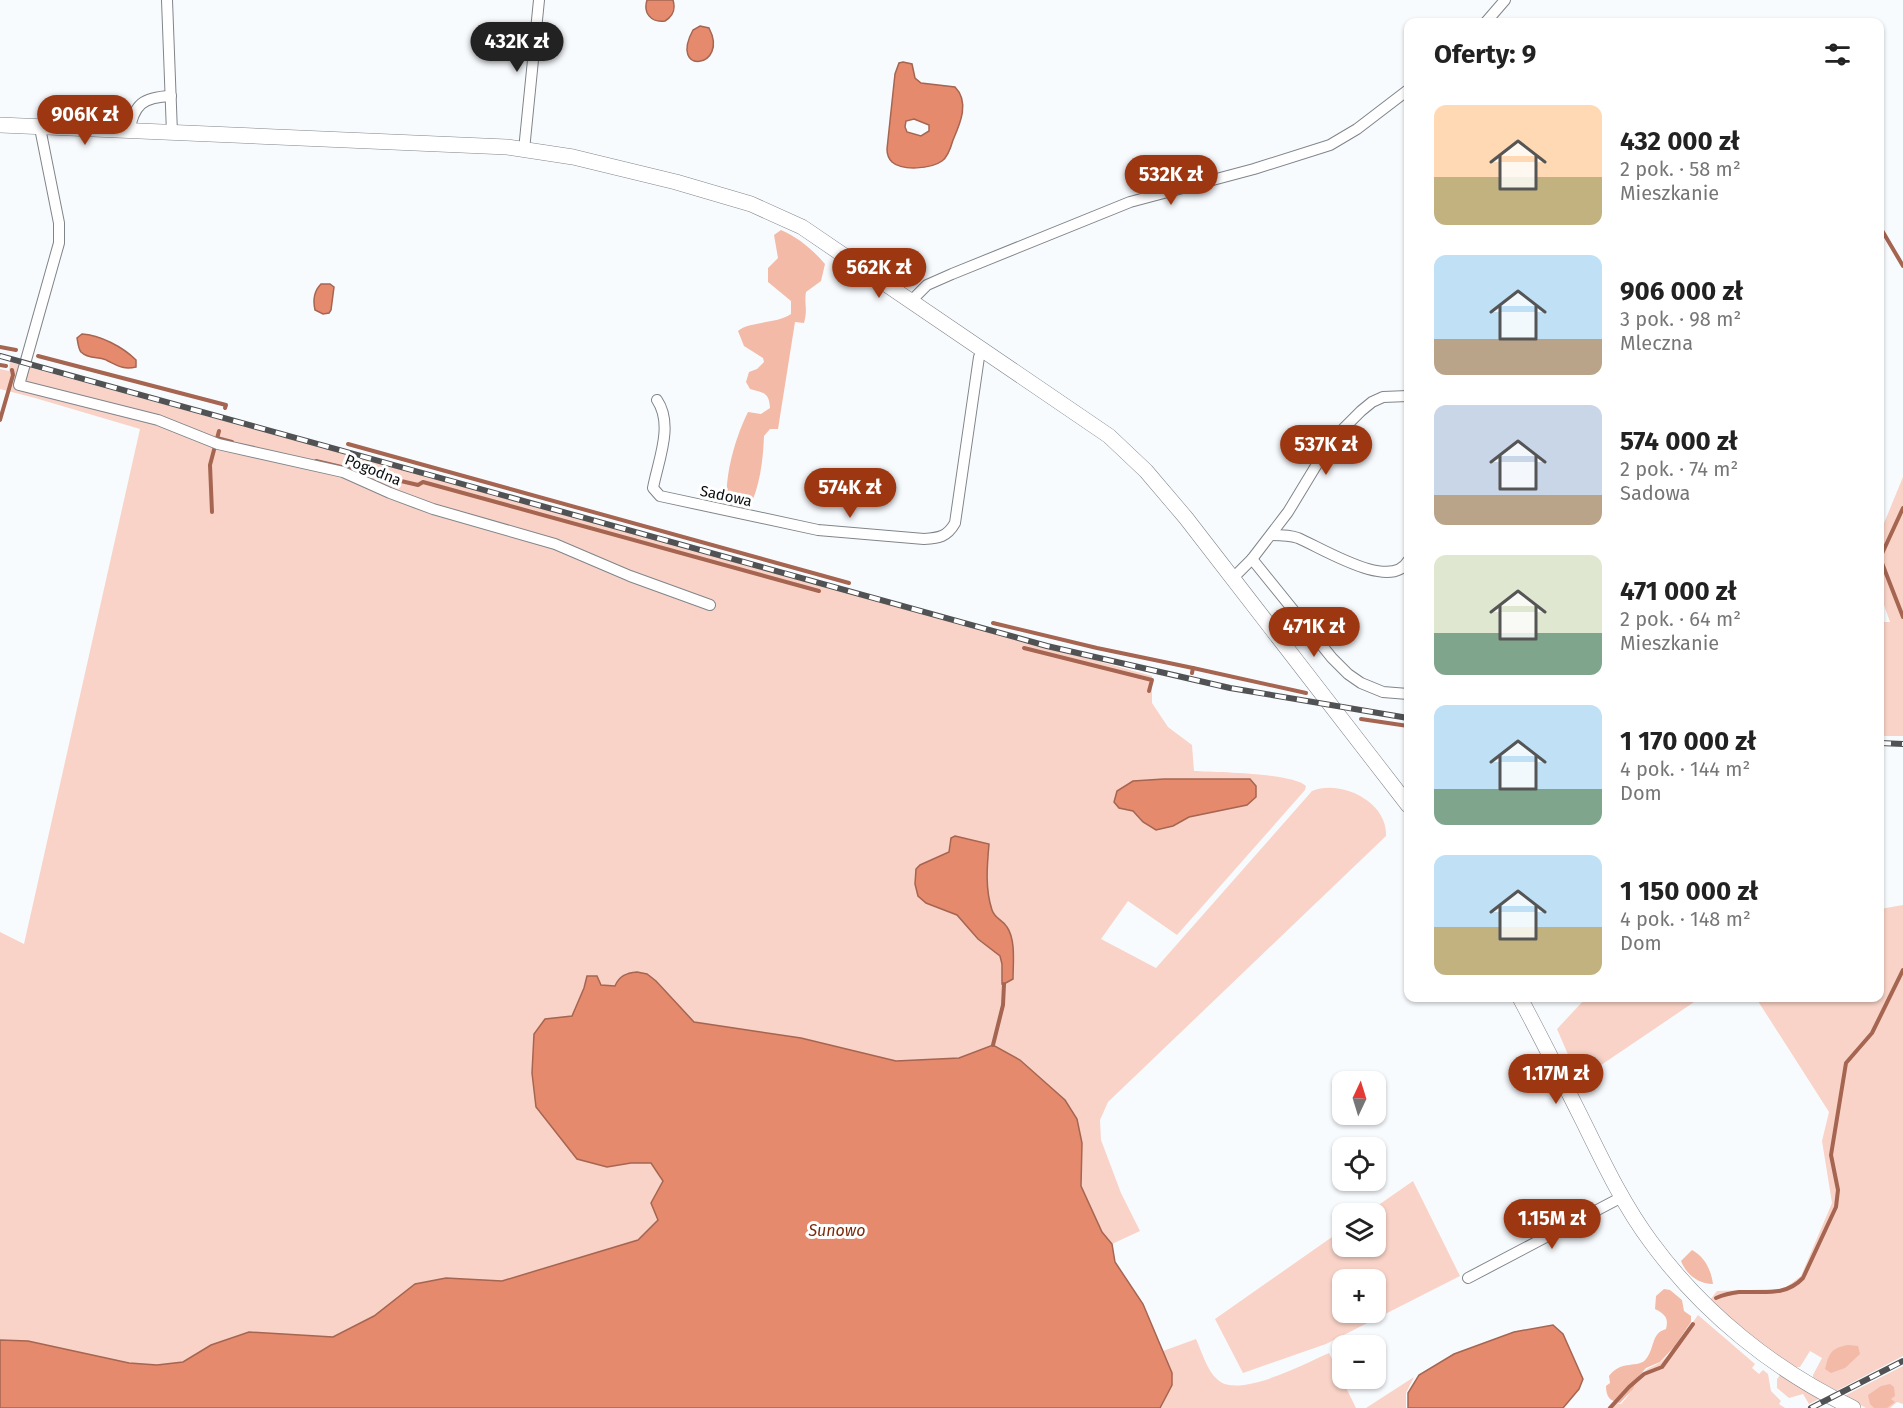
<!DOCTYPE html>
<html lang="pl">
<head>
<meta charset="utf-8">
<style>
  :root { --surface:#fff; --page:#f6f6f6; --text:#222; --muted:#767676; --accent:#9d3711 }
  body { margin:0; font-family:"Fira Sans",sans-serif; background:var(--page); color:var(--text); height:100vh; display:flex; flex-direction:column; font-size:22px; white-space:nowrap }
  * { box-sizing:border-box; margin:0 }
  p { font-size:20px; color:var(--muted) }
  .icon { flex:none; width:33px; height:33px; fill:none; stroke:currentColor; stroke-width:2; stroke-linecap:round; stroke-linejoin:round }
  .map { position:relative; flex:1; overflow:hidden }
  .side { position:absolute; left:1404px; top:18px; width:480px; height:984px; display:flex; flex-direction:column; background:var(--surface); border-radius:12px; box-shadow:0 2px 4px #0004 }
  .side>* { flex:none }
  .needle { width:39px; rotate:4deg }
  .buttons { position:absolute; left:1332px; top:1071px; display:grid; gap:12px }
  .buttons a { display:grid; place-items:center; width:54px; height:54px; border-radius:12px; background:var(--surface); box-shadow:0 2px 4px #0004; font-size:30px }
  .price { position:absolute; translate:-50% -51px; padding:0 14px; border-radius:21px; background:var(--accent); color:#fff; font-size:20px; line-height:39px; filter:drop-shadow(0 2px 3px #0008) }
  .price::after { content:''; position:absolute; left:50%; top:36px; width:18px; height:14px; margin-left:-9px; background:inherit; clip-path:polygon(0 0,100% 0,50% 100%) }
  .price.selected { background:#222; color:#fff }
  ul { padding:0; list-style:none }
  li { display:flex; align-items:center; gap:18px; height:150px; padding:0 30px }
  li span { display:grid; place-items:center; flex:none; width:168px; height:120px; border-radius:12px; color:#555 }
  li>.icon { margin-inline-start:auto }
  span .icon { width:72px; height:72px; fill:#fffc; stroke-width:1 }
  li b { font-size:26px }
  h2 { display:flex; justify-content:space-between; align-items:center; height:72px; padding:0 30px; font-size:26px }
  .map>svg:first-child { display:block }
</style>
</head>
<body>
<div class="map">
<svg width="1903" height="1408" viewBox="0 0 1903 1408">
  <rect width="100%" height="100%" fill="#f8fbfe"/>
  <g fill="#f9d3c7" fill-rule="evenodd">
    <path d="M10,362L1152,676V703L1168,727L1192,745L1194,771C1215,772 1293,773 1306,786L1305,790L1177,935L1128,901L1101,939L1156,968L1312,791C1341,779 1388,802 1386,836L1108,1102L1100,1120L1101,1140L1121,1193L1140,1231L1112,1244L1102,1232L1081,1186L1082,1143L1065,1100L1020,1060L993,1046L959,1058L896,1061L802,1038L693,1022L656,981L627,973L618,979L615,986L601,985L587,976L584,988L572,1016L545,1019L536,1107L577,1159L607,1167L631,1163H651L663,1182L651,1203L658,1220L638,1240L502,1281L446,1278L415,1284L374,1316L333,1337H308L211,1345L183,1362L157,1365L129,1363L29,1341L0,1340V932L24,944L140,429L35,398L0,389V369L9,371ZM1210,779L1247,805L1189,817L1173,826L1143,822L1133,811V781ZM950,842L989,844C987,869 980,910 1006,925L1013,979L1004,984L1002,983V964L1000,956L978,939L957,915L926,903L920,865L949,852Z"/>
    <path d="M1903,477V736H1880V622H1890L1880,594V533Z"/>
    <path d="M1903,905V1356L1834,1392L1813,1381V1375L1822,1358L1810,1351L1800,1367H1791L1746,1332L1710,1300L1717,1291L1784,1289L1801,1276L1832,1203L1822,1141L1829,1112L1756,998H1880V909Z"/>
    <path d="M1586,998H1700L1579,1080L1557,1029Z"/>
    <path d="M1413,1181L1460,1276L1326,1344L1243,1373L1215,1319L1342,1230V1246H1376V1214L1367,1213ZM1342,1280H1376V1312H1342Z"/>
    <path d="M1698,1315L1755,1364L1752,1368L1759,1374L1763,1370L1768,1374L1771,1391L1781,1401L1779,1404L1785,1408H1607L1612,1402L1621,1404C1632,1393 1636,1379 1646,1370C1651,1366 1658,1365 1663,1360C1677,1348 1687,1330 1698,1315Z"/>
    <path d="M1196,1339C1202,1352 1207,1371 1218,1380C1239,1399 1306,1363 1329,1353L1356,1408H1161C1174,1381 1174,1379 1163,1351Z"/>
    <path d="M1903,1366V1404L1897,1402L1890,1408H1866L1844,1396Z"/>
    <path d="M1781,1374L1821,1398L1809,1404L1803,1394L1789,1398L1777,1388V1379Z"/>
    <path d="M1414,1377L1406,1393V1408H1366Z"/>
  </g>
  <g fill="#f3baa7">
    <path d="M781,230C799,238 812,249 825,264L821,281L806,292C804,304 808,309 804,323L795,322L778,429H770L764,436C763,463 759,497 742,519L734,518C732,513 728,506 727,500C725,473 736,436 748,412L761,414L770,408C769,392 764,393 750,389L746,382L749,372L757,369L764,362L763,358L744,346L738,331C749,321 777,324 791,314V301L768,282V268L778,258L774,235Z"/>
    <path d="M1692,1250C1705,1257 1711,1270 1713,1284C1698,1284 1686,1274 1681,1261Z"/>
    <path d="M1664,1289L1670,1290L1682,1300L1684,1311L1691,1316V1322L1674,1347L1660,1362L1646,1368L1638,1377L1633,1389L1620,1403C1610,1401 1606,1397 1606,1386L1610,1383L1609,1376C1622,1359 1638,1369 1646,1359C1655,1348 1651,1333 1666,1329C1669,1318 1665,1314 1655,1309L1656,1296Z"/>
    <path d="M1848,1345L1858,1346L1860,1354L1845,1368L1831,1373L1825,1369C1829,1353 1831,1348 1848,1345Z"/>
    <path d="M1890,1384L1894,1387L1895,1396L1891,1399L1895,1402L1887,1408H1874L1870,1404L1868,1395L1881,1386Z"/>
  </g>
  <g fill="#e68a6d" stroke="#a56551" stroke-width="1.5" fill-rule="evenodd">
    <path d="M647,0H673C676,10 673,16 665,21C651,23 643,13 647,0Z"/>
    <path d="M700,26L709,28C730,68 668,76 693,30Z"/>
    <path d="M903,62L912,64L915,78L921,83L955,87C970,102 960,124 953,140C951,147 948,157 942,161C931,169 902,171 892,162C888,158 887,154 887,149L895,74L899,63ZM914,119L929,125V131L921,136L907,132L905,127L906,121Z"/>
    <path d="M321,284H330L334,287L331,310L329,313L323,314L315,310C313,301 314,291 321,284Z"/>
    <path d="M82,334C100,335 123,347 136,360V367C124,370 118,366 108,361C100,356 89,360 81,352C78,348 78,342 77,338Z"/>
    <path d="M1164,779H1250L1256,786V797L1247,805L1189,817L1173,826L1156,830L1143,822L1133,811L1119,808L1114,802L1117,791L1133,781Z"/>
    <path d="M955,836L989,844C987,866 985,889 992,910C995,919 1003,920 1007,927C1016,940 1013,964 1013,979L1004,984H1002V964L1000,956L978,939L957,915L926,903L918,896L915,884L916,869L920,865L949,852L951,838Z"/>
    <path d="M637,972L647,974L656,981L694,1022L801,1038L896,1061L959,1058L993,1045L1020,1060L1065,1100L1077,1119L1082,1143L1081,1186L1102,1232L1112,1244L1115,1262L1143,1304L1172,1373V1385L1160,1408H0V1340L28,1341L129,1363L157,1365L183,1362L211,1345L249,1332L333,1337L374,1316L415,1284L446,1278L502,1281L638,1240L658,1220L651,1203L663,1181L651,1163H631L607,1167L577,1159L536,1107L532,1073L534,1034L545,1019L572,1016L584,988L587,976H597L601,985L615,986C619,976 626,973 637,972Z"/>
    <path d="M1553,1325L1563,1334L1583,1379L1579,1389L1563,1408H1408V1393L1419,1375L1454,1354L1514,1332Z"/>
  </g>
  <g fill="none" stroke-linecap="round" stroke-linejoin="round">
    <g stroke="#a56551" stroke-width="4">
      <path d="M1880,227L1903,266"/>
      <path d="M0,347L16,350"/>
      <path d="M38,356L226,405L225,408"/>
      <path d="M0,365L6,366"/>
      <path d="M0,420L13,375L12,370"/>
      <path d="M217,438L232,442"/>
      <path d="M348,444L849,583"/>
      <path d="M316,461L418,485L423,482L819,591"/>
      <path d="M1903,508L1880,558L1903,617"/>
      <path d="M212,512L210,465L219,431"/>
      <path d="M993,623L1097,648L1193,668"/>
      <path d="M1024,648L1152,680L1149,691"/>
      <path d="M1192,673L1193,668L1306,693"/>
      <path d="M1361,719L1408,726"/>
      <path d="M993,1045L1003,1005L1004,984"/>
      <path d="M1716,1298C1723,1295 1731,1293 1739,1292C1763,1291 1785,1297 1803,1278L1836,1207L1838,1190L1831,1155L1846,1063L1872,1033L1903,970"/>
      <path d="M1610,1408L1629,1387L1644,1374L1662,1367L1693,1324"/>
    </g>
    <g stroke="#80858a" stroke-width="12">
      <g id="street">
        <path d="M167,0L172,133"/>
        <path d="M1486,22L1505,0"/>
        <path d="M40,128L59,223V243L19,385L158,420L218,444L343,472L390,493L433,509L555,544L630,576L710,605"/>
        <path d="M129,132C134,104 143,97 171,96"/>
        <path d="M524,150L539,0"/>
        <path d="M911,301L927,285L952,274L1130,202L1254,169L1330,145L1357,129L1408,90"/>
        <path d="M657,400C674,425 658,461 653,488L660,496L818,530L924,539C939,538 947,537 955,523L979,357L986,352"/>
        <path d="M1271,535C1280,535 1290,535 1298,538C1322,548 1391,592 1408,561"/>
        <path d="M1252,559L1288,512L1331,441L1361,411L1372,402L1383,397L1408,396"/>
        <path d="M1233,578L1252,559L1332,658L1348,674L1361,683L1383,692L1408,694"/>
        <path d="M1468,1278L1622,1197"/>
      </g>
    </g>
    <g stroke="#80858a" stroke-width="16">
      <g id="secondary">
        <path d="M0,125L507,147L573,157L676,182L751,204L802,227L1109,436L1146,471L1186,518L1408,805"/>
        <path d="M1520,998C1542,1039 1563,1081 1584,1123C1604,1164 1624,1206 1651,1242C1703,1313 1774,1370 1853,1408"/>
      </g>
    </g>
    <use href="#street" stroke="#fff" stroke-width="10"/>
    <use href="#secondary" stroke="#fff" stroke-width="15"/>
    <g stroke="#505254" stroke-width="6">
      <g id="rail">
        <path d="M0,356L1047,646L1230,688L1408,718"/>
        <path d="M1880,743L1903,744"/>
        <path d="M1811,1408L1903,1361"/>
      </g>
    </g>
    <use href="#rail" stroke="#fff" stroke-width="4" stroke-dasharray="11" stroke-linecap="butt"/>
  </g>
  <g text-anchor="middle" stroke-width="6" stroke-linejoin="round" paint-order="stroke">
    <g font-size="15" fill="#0c0e10" stroke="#fff">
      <text transform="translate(373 470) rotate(22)" y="5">Pogodna</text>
      <text transform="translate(726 496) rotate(12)" y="5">Sadowa</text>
    </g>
    <g font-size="16" font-style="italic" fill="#7b2a0b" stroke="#fff">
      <text x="837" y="1236">Sunowo</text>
    </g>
  </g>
</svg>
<div class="buttons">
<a><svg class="needle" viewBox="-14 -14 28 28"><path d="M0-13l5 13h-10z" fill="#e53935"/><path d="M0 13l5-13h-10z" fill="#767676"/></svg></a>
<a><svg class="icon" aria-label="locate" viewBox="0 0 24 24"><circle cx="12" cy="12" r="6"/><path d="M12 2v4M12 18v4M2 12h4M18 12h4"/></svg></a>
<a><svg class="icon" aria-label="layers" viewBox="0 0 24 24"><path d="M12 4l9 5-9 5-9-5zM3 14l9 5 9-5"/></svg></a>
<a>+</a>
<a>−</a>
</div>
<b class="price selected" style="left:517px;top:73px">432K zł</b>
<b class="price" style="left:85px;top:146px">906K zł</b>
<b class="price" style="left:1171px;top:206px">532K zł</b>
<b class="price" style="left:879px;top:299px">562K zł</b>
<b class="price" style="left:1326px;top:476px">537K zł</b>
<b class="price" style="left:850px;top:519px">574K zł</b>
<b class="price" style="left:1314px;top:658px">471K zł</b>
<b class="price" style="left:1556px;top:1105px">1.17M zł</b>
<b class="price" style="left:1552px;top:1250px">1.15M zł</b>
<section class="side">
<h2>Oferty: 9<svg class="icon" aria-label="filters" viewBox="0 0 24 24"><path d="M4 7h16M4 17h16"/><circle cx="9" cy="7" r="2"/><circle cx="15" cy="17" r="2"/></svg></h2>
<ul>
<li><span style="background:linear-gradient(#ffd9b3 60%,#c2b280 0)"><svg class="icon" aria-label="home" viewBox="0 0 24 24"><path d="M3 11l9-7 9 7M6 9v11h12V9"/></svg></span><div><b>432 000 zł</b><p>2 pok. · 58 m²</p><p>Mieszkanie</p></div></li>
<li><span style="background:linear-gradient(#bfe0f5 70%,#b9a48a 0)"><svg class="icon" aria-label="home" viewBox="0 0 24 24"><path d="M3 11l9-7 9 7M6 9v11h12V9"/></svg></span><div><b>906 000 zł</b><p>3 pok. · 98 m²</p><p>Mleczna</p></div></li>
<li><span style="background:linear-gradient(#c9d6e8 75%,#b9a48a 0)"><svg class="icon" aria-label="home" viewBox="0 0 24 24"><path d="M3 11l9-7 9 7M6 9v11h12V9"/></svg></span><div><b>574 000 zł</b><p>2 pok. · 74 m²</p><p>Sadowa</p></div></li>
<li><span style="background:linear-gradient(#dfe7d0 65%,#7fa58c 0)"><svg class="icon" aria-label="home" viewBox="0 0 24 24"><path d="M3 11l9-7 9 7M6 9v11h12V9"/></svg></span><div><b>471 000 zł</b><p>2 pok. · 64 m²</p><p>Mieszkanie</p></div></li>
<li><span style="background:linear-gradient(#bfe0f5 70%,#7fa58c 0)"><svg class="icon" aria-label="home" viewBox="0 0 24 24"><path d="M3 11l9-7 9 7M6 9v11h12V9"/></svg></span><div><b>1 170 000 zł</b><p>4 pok. · 144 m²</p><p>Dom</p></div></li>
<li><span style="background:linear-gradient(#bfe0f5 60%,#c2b280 0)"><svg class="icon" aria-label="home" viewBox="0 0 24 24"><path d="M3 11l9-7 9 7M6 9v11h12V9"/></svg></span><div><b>1 150 000 zł</b><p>4 pok. · 148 m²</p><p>Dom</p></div></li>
</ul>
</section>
</div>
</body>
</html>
